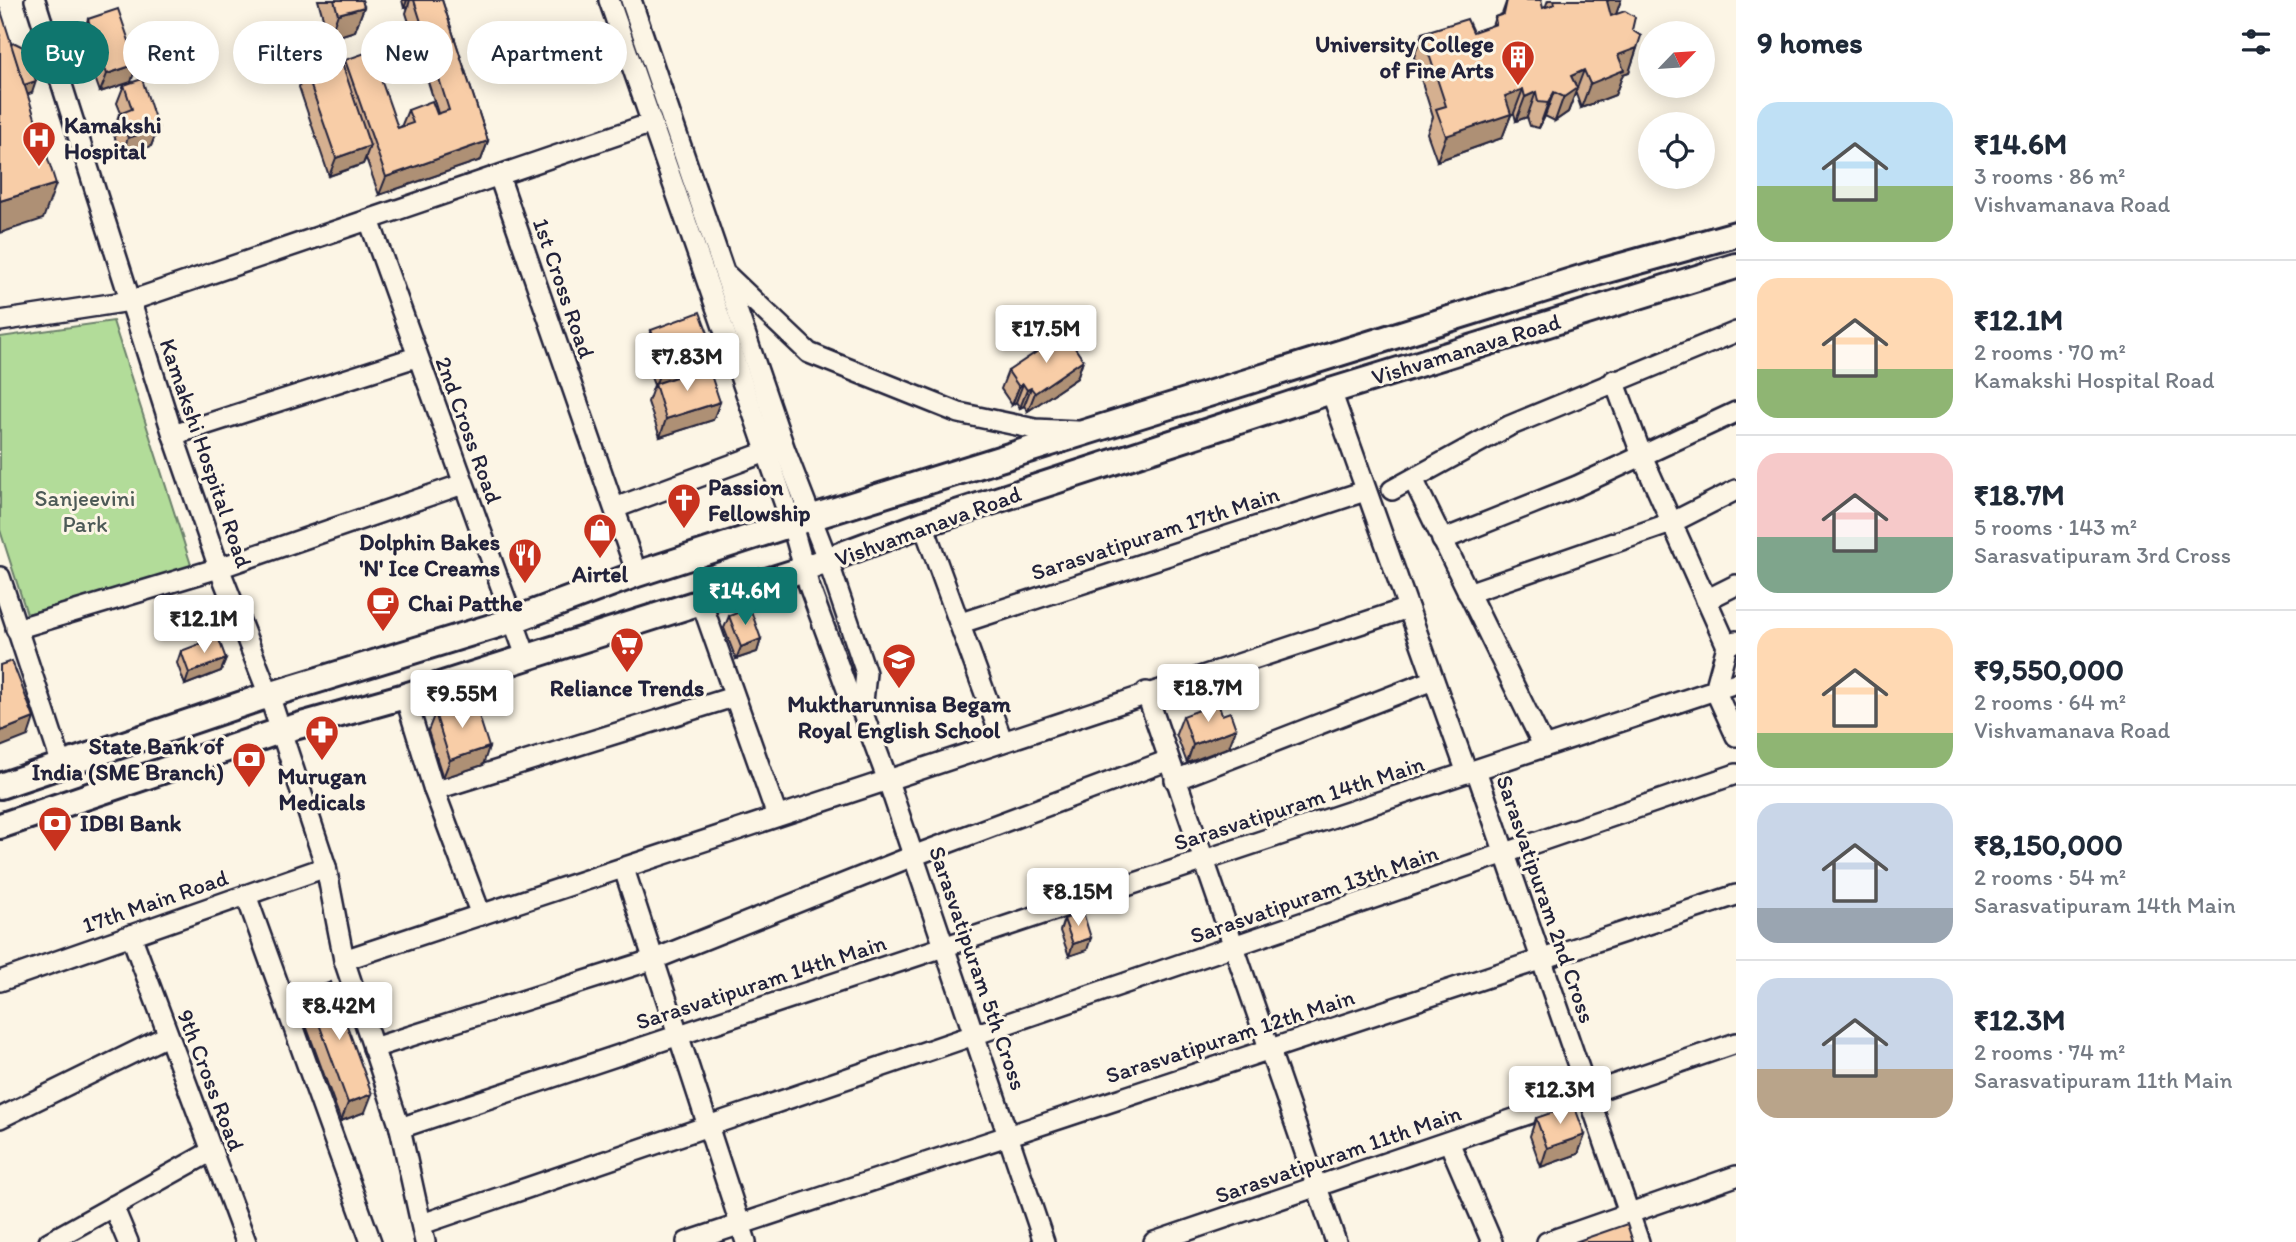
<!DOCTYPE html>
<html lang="en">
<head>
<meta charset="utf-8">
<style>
  :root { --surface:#fff; --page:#f6f6f7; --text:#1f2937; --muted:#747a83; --line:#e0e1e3; --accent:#0f766e }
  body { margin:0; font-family:Itim,sans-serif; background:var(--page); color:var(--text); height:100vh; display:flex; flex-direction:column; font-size:26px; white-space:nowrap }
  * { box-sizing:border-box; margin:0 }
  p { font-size:23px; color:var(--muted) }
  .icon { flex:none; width:38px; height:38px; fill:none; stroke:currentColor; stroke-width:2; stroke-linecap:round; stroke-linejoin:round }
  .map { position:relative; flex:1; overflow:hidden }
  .panel { display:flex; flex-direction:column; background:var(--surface); width:560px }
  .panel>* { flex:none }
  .banner { position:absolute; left:21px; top:21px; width:665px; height:63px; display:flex; gap:14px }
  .needle { width:46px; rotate:65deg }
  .buttons { position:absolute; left:1638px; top:21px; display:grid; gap:14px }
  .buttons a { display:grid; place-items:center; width:77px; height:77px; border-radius:50%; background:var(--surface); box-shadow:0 4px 18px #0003; font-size:35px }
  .price { position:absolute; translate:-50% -60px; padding:0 16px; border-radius:7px; background:#fff; color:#222; font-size:23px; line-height:46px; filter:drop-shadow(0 2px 4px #0008) }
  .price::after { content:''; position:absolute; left:50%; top:42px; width:21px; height:16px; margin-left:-10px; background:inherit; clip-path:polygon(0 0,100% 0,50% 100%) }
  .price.active { background:var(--accent); color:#fff }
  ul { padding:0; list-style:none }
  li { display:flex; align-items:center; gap:21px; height:175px; padding:0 21px }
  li+li { border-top:2px solid var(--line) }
  li span { display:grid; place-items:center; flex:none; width:196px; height:140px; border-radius:21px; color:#555 }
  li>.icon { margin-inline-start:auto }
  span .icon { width:84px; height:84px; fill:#fffc; stroke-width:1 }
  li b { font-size:30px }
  h2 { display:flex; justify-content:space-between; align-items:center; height:84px; padding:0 21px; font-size:30px }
  .tag { padding:0 24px; border-radius:32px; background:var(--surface); box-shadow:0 4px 18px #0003; font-size:24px; line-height:63px }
  .tag.active { background:var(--accent); color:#fff }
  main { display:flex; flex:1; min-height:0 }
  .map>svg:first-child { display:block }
</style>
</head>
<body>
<main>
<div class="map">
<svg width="1736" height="1242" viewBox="0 0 1736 1242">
  <rect width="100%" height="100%" fill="#fcf5e5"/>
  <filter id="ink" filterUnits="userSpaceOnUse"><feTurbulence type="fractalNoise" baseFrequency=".0143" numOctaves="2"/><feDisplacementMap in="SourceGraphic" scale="14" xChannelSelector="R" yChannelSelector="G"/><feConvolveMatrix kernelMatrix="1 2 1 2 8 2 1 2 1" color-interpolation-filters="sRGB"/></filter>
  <g filter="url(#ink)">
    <path fill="#b2dc99" stroke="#6a7f6a" stroke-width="2" d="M113,321L192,568L27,614L0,530V337Z"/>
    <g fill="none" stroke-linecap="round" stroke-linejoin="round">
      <g stroke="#22223b" stroke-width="24">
        <g id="minor">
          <path d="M35,0L173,435L219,568L269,695L326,867L344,960L400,1128L425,1242"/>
          <path d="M609,0L792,525L809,586L848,692L862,711L887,778L1044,1242"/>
          <path d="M631,0L785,450L828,561L866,673L862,711"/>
          <path d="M499,176L637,574"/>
          <path d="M369,220L526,656"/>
          <path d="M728,276L809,353L959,413L1035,429L1077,431"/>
          <path d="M0,321L130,301L652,123"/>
          <path d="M1614,380L1642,456L1727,646"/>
          <path d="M1331,391L1467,773"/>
          <path d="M173,435L416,357"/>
          <path d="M1413,479L1544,747"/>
          <path d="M1392,490L1509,426L1736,332"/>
          <path d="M615,508L766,452"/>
          <path d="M923,524L1002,740"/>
          <path d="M1442,540L1577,486L1736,412"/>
          <path d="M0,577L62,765"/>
          <path d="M1468,593L1671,523L1736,490"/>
          <path d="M1706,600L1736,585"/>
          <path d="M701,601L777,816"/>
          <path d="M961,623L1365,491"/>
          <path d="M16,629L219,568L463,484"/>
          <path d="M1736,641L1727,646L1715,690L1736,736"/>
          <path d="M1146,692L1336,1242"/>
          <path d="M405,696L434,790L481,915"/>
          <path d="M1476,770L1639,1242"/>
          <path d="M1175,780L1433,680"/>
          <path d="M434,790L733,697"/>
          <path d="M624,869L746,1242"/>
          <path d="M246,895L371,1242"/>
          <path d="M131,935L246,1242"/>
          <path d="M344,960L1408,608"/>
          <path d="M0,981L326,867"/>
          <path d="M373,1048L655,959L913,856L1169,760"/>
          <path d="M0,1118L167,1036"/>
          <path d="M400,1128L1736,683"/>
          <path d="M1449,1142L1492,1242"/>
          <path d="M113,1206L128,1242"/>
          <path d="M422,1224L1736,774"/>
          <path d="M49,1242L212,1151"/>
          <path d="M687,1242L1736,895"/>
          <path d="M1154,1242L1736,1043"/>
          <path d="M1547,1242L1736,1176"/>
        </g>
      </g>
      <g stroke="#22223b" stroke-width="30">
        <g id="major">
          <path d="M0,786L269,695L514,620L637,574L810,518L1600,272L1736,234"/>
          <path d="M0,826L280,731L405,696L792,573L923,524L1331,391L1736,266"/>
        </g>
      </g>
      <use href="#minor" stroke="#fcf5e5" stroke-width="19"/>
      <use href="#major" stroke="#fcf5e5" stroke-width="24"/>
    </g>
    <g fill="#d5b090" stroke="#22223b" stroke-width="2">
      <path d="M318,0H362L364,7L355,31L329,39Z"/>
      <path d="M402,0H442L488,141L481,160L379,195L366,158L363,164L329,176L299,87L305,69L342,66L345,60L398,128L401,127L408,110L438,113L406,13L408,7L404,8Z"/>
      <path d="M1507,0L1543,8H1545L1548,0H1621L1616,14L1632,30L1637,48L1629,72L1623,74L1615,95L1581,108L1576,94H1575L1568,112L1555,121L1545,116L1539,128L1530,126L1527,117L1516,121L1514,113L1511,115L1502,138L1437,161L1427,133L1433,117L1414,57L1422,33L1473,32L1492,26L1495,17L1502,14Z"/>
      <path d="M88,19L131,82L100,92L81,38Z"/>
      <path d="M124,85L158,128L151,146L121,156L113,132L119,114L121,113L117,103Z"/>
      <path d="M651,330L712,344L704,367L720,402L713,420L660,437L648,402L654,385L642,354Z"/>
      <path d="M1083,360L1077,378L1028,411L1024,406L1020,408L1016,402L1012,405L1001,389L1008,371Z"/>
      <path d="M729,616L761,639L757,652L736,659L724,628Z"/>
      <path d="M181,651L226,659L221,671L185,685L177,663Z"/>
      <path d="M435,713L483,765L443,778L428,731Z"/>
      <path d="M1183,716L1229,747L1187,763L1176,734Z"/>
      <path d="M1064,919L1087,950L1069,956L1060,931Z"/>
      <path d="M307,991L365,1112L341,1121L300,1009Z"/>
      <path d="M1536,1118L1585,1135L1578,1154L1541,1167L1530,1136Z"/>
    </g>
    <g fill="#ae9075" stroke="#22223b" stroke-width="2">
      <path d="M407,0H410L408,7L404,8Z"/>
      <path d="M1609,0H1621L1614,20L1598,25L1607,1Z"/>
      <path d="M364,7L355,31L329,39L338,14Z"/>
      <path d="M1637,48L1629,72L1623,74L1615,95L1581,108L1590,84L1618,55Z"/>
      <path d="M137,64L131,82L100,92L107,74Z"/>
      <path d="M1584,70L1568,112L1555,121L1571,76Z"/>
      <path d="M36,81L32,93L9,101L14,89Z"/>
      <path d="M1523,89L1514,113L1511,115L1502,138L1437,161L1446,136L1505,96Z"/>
      <path d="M1536,92L1527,117L1516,121L1525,97Z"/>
      <path d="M1554,92L1545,116L1539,128L1548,103Z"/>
      <path d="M158,128L151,146L121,156L128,138Z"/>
      <path d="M488,141L481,160L379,195L386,177Z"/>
      <path d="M370,146L363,164L329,176L336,158Z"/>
      <path d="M56,184L43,219L0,233V201Z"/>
      <path d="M712,344L704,368L655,387L663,362Z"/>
      <path d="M1083,360L1077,378L1028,411L1035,393Z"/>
      <path d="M1023,384L1016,402L1012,405L1019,387Z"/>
      <path d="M1031,388L1024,406L1020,408L1027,390Z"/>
      <path d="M720,402L713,420L660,437L666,419Z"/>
      <path d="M761,639L757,652L736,659L741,647Z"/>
      <path d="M226,659L221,671L185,685L189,673Z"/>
      <path d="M34,718L28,736L0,747V734L1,731Z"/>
      <path d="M1236,729L1229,747L1187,763L1193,745Z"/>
      <path d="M489,747L483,765L443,778L450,760Z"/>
      <path d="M1091,938L1087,950L1069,956L1073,944Z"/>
      <path d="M372,1094L365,1112L341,1121L348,1103Z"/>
      <path d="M1585,1135L1578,1154L1541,1167L1547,1148Z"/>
    </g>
    <g fill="#f8cda7" stroke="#22223b" stroke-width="2">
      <path d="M334,0H362L364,7L338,14Z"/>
      <path d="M414,0H442L488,141L386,177L345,60L371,51L398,128L413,123L408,110L432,101L437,114L449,110Z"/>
      <path d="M1507,0H1541L1543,8L1555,4L1554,0H1609L1607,1L1611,16L1625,11L1635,17L1632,30L1641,36L1637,48L1618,55L1624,70L1590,84L1584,70L1571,76L1577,88L1564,97L1554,92L1548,103L1538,102L1536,92L1525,97L1523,89L1505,96L1511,114L1446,136L1436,109L1446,106L1422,33L1467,19L1473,32L1496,24L1495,17L1504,14Z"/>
      <path d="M0,8L56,184L0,201Z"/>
      <path d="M118,9L137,64L107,74L88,19Z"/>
      <path d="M15,43L25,48L36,81L24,85L11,44Z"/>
      <path d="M340,57L370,146L336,158L305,69Z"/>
      <path d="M142,79L158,128L128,138L119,114L132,109L124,85Z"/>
      <path d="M700,312L712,344L663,362L651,330Z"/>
      <path d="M1065,333L1083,360L1035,393L1031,388L1027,390L1023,384L1019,387L1008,371Z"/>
      <path d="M708,366L720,402L666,419L655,384Z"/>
      <path d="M750,608L761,639L741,647L729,616Z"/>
      <path d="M218,637L226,659L189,673L181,651Z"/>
      <path d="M12,661L34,718L1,731L0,728V665Z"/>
      <path d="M474,700L489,747L450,760L435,713Z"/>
      <path d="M1218,703L1222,715L1230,712L1236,729L1193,745L1183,716Z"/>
      <path d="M1083,912L1091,938L1073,944L1064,919Z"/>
      <path d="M331,982L372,1094L348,1103L307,991Z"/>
      <path d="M1574,1105L1585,1135L1547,1148L1536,1118Z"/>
      <path d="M1627,1224L1633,1242H1575Z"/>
    </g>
  </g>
  <defs>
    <g id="building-pin" transform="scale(1.75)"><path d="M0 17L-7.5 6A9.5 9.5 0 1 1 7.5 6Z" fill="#c8321e" stroke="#fcf5e5"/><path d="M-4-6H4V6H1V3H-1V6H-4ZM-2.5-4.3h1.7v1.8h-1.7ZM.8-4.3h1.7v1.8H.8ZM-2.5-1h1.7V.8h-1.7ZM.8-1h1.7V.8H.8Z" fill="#fff"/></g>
    <g id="hospital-pin" transform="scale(1.75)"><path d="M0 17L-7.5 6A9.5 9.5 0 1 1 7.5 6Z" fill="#c8321e" stroke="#fcf5e5"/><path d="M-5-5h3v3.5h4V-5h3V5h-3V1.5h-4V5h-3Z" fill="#fff"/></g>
    <g id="church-pin" transform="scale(1.75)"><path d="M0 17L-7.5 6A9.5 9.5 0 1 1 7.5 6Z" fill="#c8321e" stroke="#fcf5e5"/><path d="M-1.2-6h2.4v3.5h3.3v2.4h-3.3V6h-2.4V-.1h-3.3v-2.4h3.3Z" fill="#fff"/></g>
    <g id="shop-pin" transform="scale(1.75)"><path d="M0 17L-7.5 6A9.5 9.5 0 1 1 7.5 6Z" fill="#c8321e" stroke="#fcf5e5"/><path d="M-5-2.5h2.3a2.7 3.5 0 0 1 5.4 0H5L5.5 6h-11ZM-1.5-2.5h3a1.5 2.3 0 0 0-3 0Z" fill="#fff"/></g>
    <g id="restaurant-pin" transform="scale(1.75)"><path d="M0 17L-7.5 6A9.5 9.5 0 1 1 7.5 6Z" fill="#c8321e" stroke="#fcf5e5"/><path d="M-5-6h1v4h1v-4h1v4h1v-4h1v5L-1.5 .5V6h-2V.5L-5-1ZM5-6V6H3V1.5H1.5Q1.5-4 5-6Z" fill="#fff"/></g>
    <g id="cafe-pin" transform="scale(1.75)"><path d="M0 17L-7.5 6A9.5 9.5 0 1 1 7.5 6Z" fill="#c8321e" stroke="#fcf5e5"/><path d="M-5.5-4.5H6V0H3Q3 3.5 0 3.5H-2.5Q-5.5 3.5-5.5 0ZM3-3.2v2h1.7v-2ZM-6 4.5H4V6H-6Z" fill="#fff"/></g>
    <g id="supermarket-pin" transform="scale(1.75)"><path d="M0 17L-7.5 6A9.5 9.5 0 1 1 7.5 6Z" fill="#c8321e" stroke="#fcf5e5"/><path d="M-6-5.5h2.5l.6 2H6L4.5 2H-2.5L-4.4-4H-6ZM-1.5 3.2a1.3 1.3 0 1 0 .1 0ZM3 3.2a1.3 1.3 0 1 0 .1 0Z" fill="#fff"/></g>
    <g id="school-pin" transform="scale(1.75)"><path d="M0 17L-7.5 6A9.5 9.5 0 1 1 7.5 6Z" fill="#c8321e" stroke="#fcf5e5"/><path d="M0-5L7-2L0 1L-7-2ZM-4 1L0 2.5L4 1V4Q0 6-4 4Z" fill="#fff"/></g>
    <g id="pharmacy-pin" transform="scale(1.75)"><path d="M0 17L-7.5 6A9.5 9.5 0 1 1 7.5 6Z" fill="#c8321e" stroke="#fcf5e5"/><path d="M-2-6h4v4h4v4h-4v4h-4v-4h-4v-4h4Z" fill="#fff"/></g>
    <g id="bank-pin" transform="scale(1.75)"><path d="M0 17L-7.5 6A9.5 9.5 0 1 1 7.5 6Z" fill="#c8321e" stroke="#fcf5e5"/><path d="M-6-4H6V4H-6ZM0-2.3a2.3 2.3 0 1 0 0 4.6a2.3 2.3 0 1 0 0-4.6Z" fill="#fff"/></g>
  </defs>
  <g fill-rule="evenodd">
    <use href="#building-pin" x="1518" y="57"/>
    <use href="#hospital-pin" x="39" y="138"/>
    <use href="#church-pin" x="684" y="500"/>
    <use href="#shop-pin" x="600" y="530"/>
    <use href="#restaurant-pin" x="525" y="555"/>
    <use href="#cafe-pin" x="383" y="603"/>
    <use href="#supermarket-pin" x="627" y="644"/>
    <use href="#school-pin" x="899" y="660"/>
    <use href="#pharmacy-pin" x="322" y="732"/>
    <use href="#bank-pin" x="249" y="759"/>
    <use href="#bank-pin" x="55" y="823"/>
  </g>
  <g text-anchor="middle" stroke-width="6" stroke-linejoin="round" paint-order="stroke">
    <g font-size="23" font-weight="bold" fill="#22223b" stroke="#fcf5e5" text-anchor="start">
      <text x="1494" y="52" text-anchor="end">University College<tspan x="1494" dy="26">of Fine Arts</tspan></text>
      <text x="64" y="133">Kamakshi<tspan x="64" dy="26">Hospital</tspan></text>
      <text x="708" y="495">Passion<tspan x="708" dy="26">Fellowship</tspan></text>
      <text x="500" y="550" text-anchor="end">Dolphin Bakes<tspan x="500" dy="26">'N' Ice Creams</tspan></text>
      <text x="600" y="582" text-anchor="middle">Airtel</text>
      <text x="408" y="611">Chai Patthe</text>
      <text x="627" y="696" text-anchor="middle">Reliance Trends</text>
      <text x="899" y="712" text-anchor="middle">Muktharunnisa Begam<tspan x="899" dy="26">Royal English School</tspan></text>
      <text x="224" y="754" text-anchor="end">State Bank of<tspan x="224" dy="26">India (SME Branch)</tspan></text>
      <text x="322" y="784" text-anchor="middle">Murugan<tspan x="322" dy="26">Medicals</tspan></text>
      <text x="80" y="831">IDBI Bank</text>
    </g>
    <g font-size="23" fill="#22223b" stroke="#fcf5e5">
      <text transform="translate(564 288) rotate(71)" y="8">1st Cross Road</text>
      <text transform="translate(1466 349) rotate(-17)" y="8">Vishvamanava Road</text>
      <text transform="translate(469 430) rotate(70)" y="8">2nd Cross Road</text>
      <text transform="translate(206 453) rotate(71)" y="8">Kamakshi Hospital Road</text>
      <text transform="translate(928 526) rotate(-20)" y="8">Vishvamanava Road</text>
      <text transform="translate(1155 533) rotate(-18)" y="8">Sarasvatipuram 17th Main</text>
      <text transform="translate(1299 803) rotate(-18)" y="8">Sarasvatipuram 14th Main</text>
      <text transform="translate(1314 894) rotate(-19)" y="8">Sarasvatipuram 13th Main</text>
      <text transform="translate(1546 899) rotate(71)" y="8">Sarasvatipuram 2nd Cross</text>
      <text transform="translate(155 901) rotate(-19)" y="8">17th Main Road</text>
      <text transform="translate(978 968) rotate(71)" y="8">Sarasvatipuram 5th Cross</text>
      <text transform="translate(761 982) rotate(-18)" y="8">Sarasvatipuram 14th Main</text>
      <text transform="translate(1230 1036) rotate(-18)" y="8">Sarasvatipuram 12th Main</text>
      <text transform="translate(211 1080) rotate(69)" y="8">9th Cross Road</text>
      <text transform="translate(1338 1154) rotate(-19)" y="8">Sarasvatipuram 11th Main</text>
    </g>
    <g font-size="23" fill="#4d5a57" stroke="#fcf5e5">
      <text x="85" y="506">Sanjeevini<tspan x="85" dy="26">Park</tspan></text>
    </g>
  </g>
</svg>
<div class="buttons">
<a><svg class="needle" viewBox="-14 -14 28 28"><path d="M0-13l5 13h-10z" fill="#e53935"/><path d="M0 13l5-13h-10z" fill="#747a83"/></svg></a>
<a><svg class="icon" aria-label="locate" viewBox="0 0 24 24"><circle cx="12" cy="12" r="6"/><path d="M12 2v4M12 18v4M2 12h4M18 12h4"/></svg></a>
</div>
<b class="price" style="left:1046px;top:365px">₹17.5M</b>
<b class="price" style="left:687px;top:393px">₹7.83M</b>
<b class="price active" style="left:745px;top:627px">₹14.6M</b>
<b class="price" style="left:204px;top:655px">₹12.1M</b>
<b class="price" style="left:1208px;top:724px">₹18.7M</b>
<b class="price" style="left:462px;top:730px">₹9.55M</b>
<b class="price" style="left:1078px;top:928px">₹8.15M</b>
<b class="price" style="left:339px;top:1042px">₹8.42M</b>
<b class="price" style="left:1560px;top:1126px">₹12.3M</b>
<div class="banner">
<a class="tag active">Buy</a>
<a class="tag">Rent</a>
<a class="tag">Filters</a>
<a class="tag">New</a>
<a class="tag">Apartment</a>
</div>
</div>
<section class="panel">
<h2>9 homes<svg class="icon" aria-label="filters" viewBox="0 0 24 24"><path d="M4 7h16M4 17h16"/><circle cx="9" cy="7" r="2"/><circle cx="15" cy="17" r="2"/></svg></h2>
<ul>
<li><span style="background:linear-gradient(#bfe0f5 60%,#8fb573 0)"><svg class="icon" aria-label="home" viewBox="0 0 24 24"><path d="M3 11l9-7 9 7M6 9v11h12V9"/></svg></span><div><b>₹14.6M</b><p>3 rooms · 86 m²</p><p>Vishvamanava Road</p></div></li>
<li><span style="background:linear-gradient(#ffd9b3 65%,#8fb573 0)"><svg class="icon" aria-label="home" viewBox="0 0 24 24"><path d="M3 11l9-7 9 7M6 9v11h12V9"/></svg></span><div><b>₹12.1M</b><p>2 rooms · 70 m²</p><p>Kamakshi Hospital Road</p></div></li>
<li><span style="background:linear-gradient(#f6c9c9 60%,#7fa58c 0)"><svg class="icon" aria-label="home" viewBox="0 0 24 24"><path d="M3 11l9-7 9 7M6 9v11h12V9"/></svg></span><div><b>₹18.7M</b><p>5 rooms · 143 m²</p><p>Sarasvatipuram 3rd Cross</p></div></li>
<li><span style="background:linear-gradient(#ffd9b3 75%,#8fb573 0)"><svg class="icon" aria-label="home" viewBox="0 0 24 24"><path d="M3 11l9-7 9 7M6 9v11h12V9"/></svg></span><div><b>₹9,550,000</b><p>2 rooms · 64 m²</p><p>Vishvamanava Road</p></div></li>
<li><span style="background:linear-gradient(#c9d6e8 75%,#9aa5b1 0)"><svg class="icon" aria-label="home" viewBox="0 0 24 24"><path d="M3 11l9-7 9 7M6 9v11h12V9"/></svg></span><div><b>₹8,150,000</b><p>2 rooms · 54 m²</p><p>Sarasvatipuram 14th Main</p></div></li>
<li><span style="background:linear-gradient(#c9d6e8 65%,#b9a48a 0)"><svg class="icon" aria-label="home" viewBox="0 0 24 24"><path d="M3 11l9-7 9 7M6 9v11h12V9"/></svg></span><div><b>₹12.3M</b><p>2 rooms · 74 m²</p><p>Sarasvatipuram 11th Main</p></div></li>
</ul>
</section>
</main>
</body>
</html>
